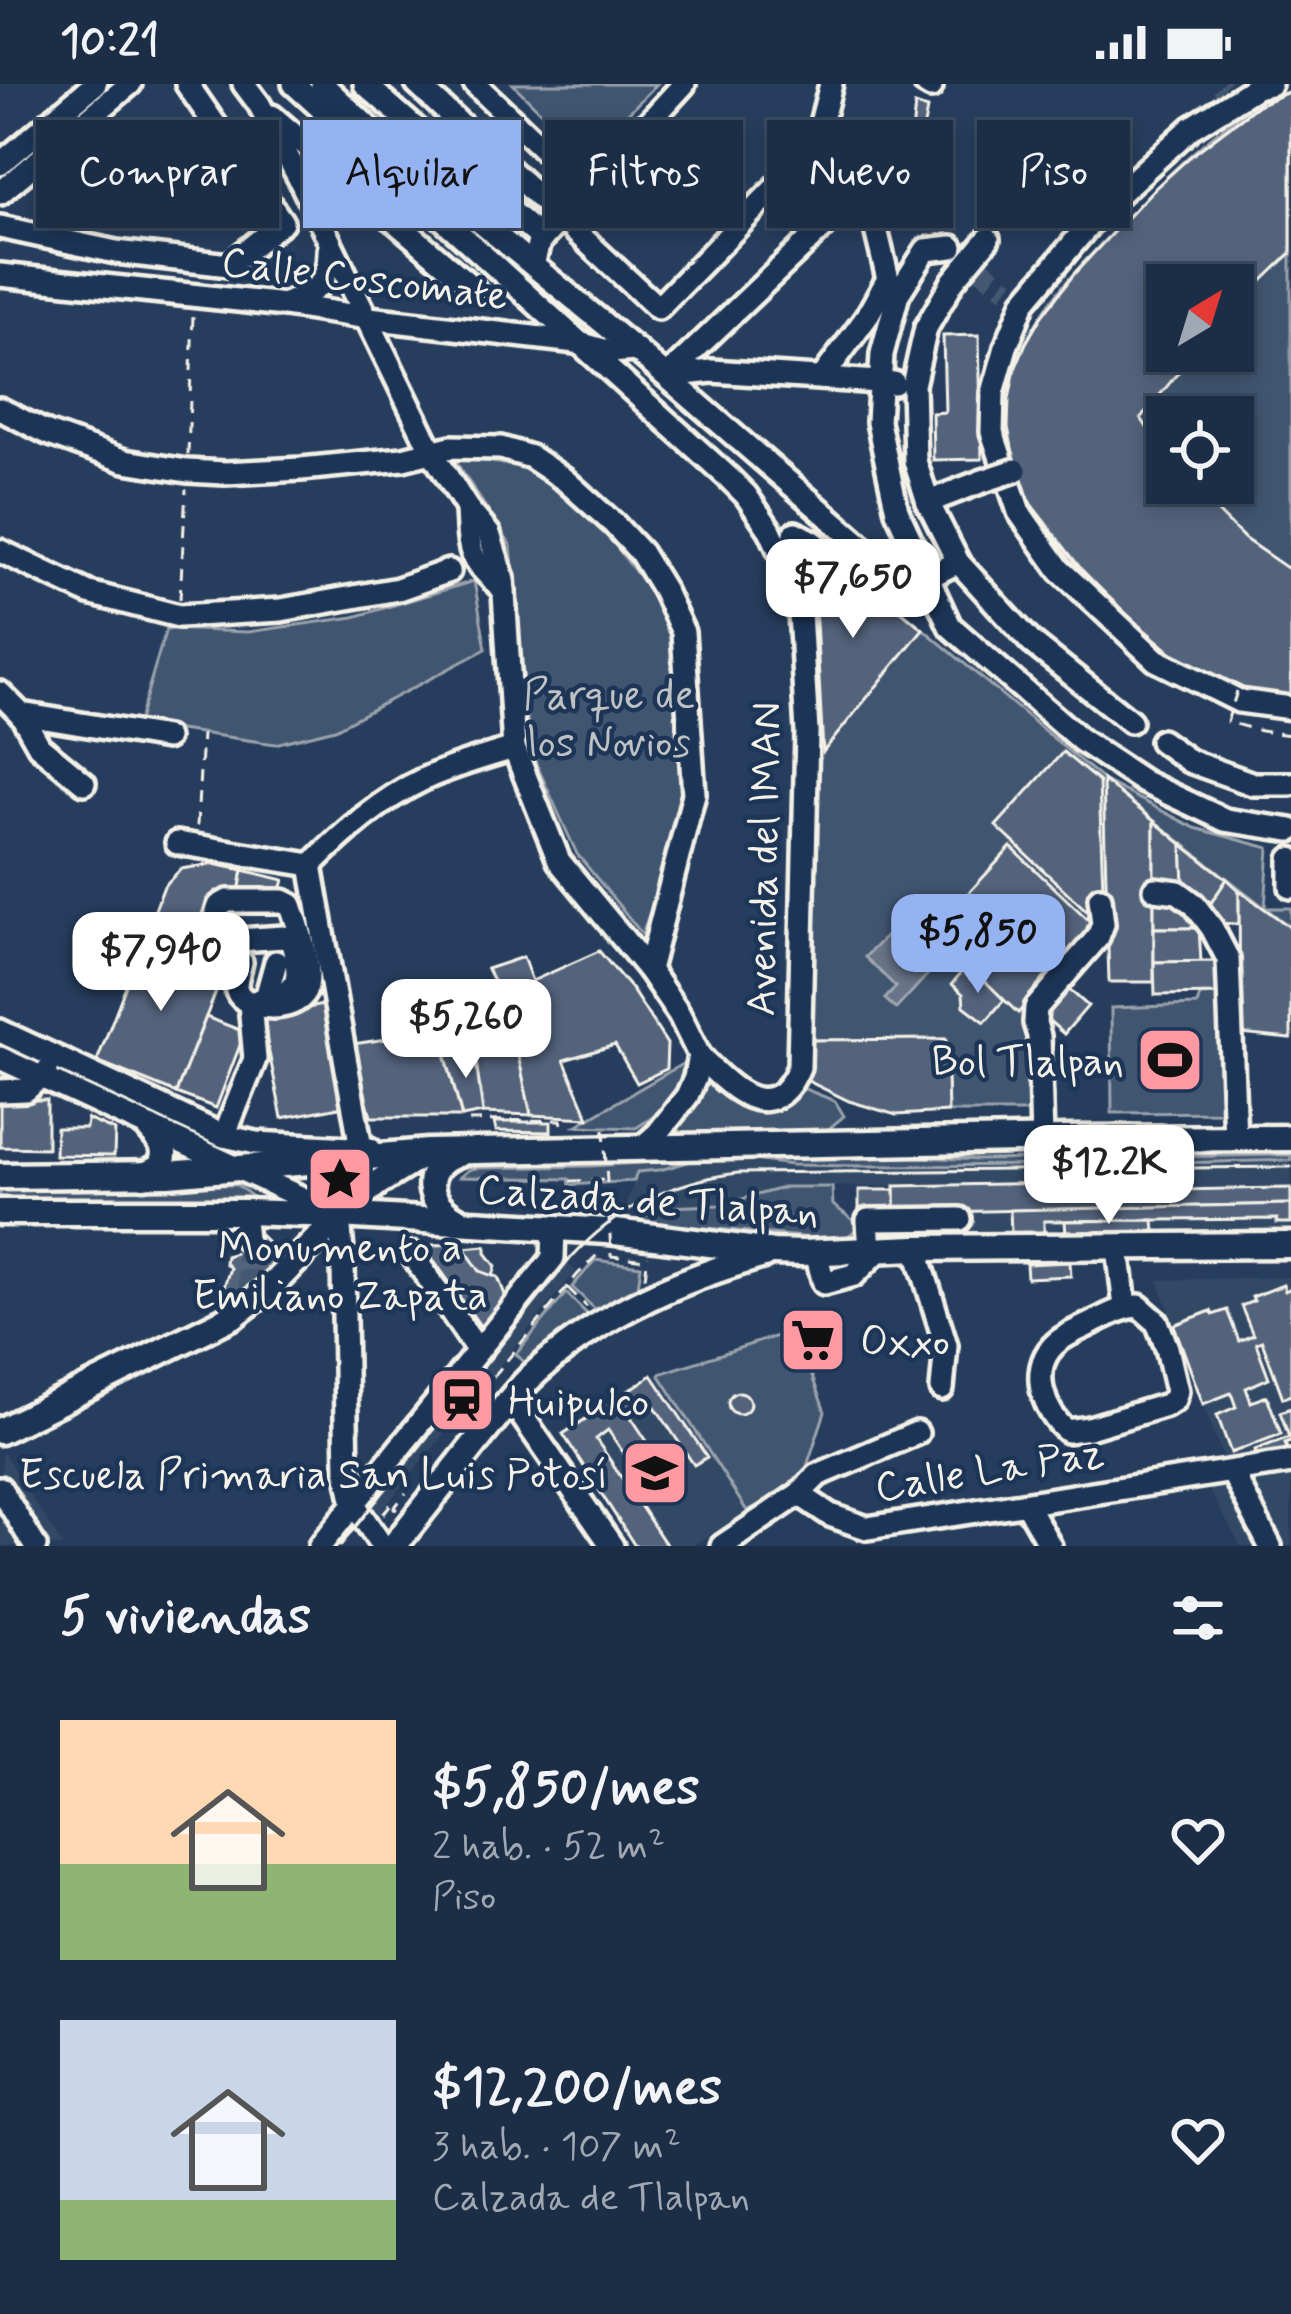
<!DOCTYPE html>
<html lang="es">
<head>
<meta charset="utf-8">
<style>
  :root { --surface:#1c2e46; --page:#293a51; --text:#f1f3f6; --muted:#a0a8b3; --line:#3a4a5f; --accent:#95b2f1 }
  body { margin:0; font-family:Mynerve,sans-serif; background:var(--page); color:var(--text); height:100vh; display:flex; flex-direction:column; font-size:45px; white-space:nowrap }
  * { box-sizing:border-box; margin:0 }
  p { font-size:39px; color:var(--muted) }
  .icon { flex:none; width:66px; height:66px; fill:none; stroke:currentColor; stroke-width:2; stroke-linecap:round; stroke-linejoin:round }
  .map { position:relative; height:1462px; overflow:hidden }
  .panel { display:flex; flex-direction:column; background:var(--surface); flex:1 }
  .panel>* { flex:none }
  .top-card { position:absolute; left:36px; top:36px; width:1221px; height:108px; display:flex; gap:24px }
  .needle { width:78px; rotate:38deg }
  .tools { position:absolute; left:1146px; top:180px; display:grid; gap:24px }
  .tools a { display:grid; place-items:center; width:108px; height:108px; border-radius:0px; background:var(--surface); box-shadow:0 6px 18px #0003,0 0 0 3px var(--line); font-size:60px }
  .price { position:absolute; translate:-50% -102px; padding:0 27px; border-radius:24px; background:#fff; color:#222; font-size:39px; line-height:78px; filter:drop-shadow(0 3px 6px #0008) }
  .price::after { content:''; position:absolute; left:50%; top:72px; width:36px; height:27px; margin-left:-18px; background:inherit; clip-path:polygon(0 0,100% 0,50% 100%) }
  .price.active { background:var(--accent); color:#111 }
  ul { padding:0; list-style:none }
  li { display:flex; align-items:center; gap:36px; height:300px; padding:0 60px }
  li span { display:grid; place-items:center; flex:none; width:336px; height:240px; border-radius:0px; color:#555 }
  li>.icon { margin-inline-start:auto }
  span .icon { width:144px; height:144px; fill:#fffc; stroke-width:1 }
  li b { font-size:51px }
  h2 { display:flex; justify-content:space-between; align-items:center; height:144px; padding:0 60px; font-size:51px }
  .pill { padding:0 42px; border-radius:0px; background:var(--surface); box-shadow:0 6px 18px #0003,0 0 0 3px var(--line); font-size:42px; line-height:108px }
  .pill.active { background:var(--accent); color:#111 }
  .status { display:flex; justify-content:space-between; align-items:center; height:84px; padding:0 60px; background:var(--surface); direction:ltr }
  .status svg { height:33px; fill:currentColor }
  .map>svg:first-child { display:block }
</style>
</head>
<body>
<div class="status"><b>10:21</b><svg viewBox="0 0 49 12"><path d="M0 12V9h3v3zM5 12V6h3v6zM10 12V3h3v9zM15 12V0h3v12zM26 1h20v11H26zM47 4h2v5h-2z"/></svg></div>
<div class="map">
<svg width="1291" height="1462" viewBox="0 0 1291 1462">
  <rect width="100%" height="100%" fill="#263d5d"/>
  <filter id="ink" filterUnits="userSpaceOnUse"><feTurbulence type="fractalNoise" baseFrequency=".00833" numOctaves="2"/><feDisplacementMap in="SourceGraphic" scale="24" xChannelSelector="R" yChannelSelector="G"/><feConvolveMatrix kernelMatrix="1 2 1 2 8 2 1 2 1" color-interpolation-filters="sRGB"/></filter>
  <g filter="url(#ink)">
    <g fill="#334966">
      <path d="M723,1072L792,1081L855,1082L1101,1081L1291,1076V1148L1174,1150L1162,1143L1155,1148L1066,1150L1061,1143L1052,1149H967V1128L895,1129L894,1102L787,1103L720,1121L664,1123L637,1134L626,1120L637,1088Z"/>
      <path d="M562,1176L576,1187L380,1429L369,1418L443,1328Z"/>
      <path d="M1291,1193V1371L1226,1382L1158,1196Z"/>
      <path d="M659,1290L747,1427L692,1462H635L563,1350Z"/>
      <path d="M2,1367L63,1462H0Z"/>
      <path d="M1291,1381V1462H1241L1203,1396Z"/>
    </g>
    <g fill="#40546f" stroke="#9aa2ac" stroke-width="3" fill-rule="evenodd">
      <path d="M513,0H657L585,72Z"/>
      <path d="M1291,7V617C1261,606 1215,596 1187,582C1141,558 1035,444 1018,395C1006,361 1005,321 1015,287C1032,226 1084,178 1126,134C1165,93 1236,21 1291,7ZM1167,201H1233V267H1167ZM1167,333H1233V399H1167Z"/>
      <path d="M452,372L537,385L613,458L671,535L691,627L686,727L642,850L577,770L530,666L511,462Z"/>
      <path d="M809,449L1103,696L1195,744L1269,764L1265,824H1291V844L1103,697L1108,855L1036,926L1045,1028H948L945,955L808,956L804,912L820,653L809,556Z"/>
      <path d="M474,497L486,565L335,645L275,660L138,640L166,545L248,548L354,533Z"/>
      <path d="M1220,910L1230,1028L1112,1029L1111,924L1197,921L1200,911Z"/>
      <path d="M684,979L680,999L668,1023L636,1044L576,1042Z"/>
      <path d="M703,992L766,1021L805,1005L835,1017L844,1032L825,1048H666Z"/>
      <path d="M756,1070L885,1071L978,1076L1291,1071V1076L1101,1081L855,1082L792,1081L723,1072Z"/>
      <path d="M698,1075L660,1086L637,1088L634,1097L570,1101L569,1095L460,1093L468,1086L476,1084L592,1082Z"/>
      <path d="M0,1099L237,1101L265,1122L0,1126Z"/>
      <path d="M786,1103H832L833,1121L857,1139L858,1144L846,1154H813L634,1137L664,1123L720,1121Z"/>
      <path d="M595,1176L641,1182L637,1209L601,1231L572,1203Z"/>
      <path d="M566,1209L593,1236L532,1286L516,1270Z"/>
      <path d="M795,1246L825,1328L801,1400L747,1427L659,1290Z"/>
    </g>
    <path fill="#677588" stroke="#9fa7ae" stroke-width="3" d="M889,849L929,889L896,925L885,915L896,903L865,873Z"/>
    <g fill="#52647b" stroke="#f4f1e8" stroke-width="3">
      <path d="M1291,7V132L1214,201H1167V251L1132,298L1111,332L1104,349L1100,387L1107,427L1118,453L1133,474L1154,494L1176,509L1201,519L1229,524L1248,525L1291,515V617L1237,607L1187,582L1121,526L1081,485L1030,419L1018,395L1008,343L1009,315L1015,285L1026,259L1041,233L1074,190L1151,108L1191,72L1258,21Z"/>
      <path d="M1291,7V169L1233,225V201H1167V267H1196L1141,334L1167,374V399H1189L1245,455L1287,484L1291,481V617L1237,607L1187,582L1121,526L1081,485L1030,419L1018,395L1008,343L1009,315L1015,285L1026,259L1041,233L1074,190L1151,108L1191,72L1258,21Z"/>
      <path d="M915,21L927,25L921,57L925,123L914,125L908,86Z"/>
      <path d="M979,251L982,375L933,376L932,329L945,328L943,252Z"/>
      <path d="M812,463L866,498L923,545L823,668Z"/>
      <path d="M1063,668L1099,698L1103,805L1086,826L996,742Z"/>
      <path d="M1103,696L1154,737V898H1109Z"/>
      <path d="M1154,737L1182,760L1184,798H1154Z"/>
      <path d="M1182,760L1227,795L1211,819L1184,798Z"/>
      <path d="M1011,763L1096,843L1018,929L933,848Z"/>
      <path d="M213,780L243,786L239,809L216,807L190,869L145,852L164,802L181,785Z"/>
      <path d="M243,786L284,796L279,812L240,803Z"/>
      <path d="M1227,795L1239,806V840L1213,839L1211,819Z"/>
      <path d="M1239,806L1291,844V955L1240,950Z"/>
      <path d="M1154,812L1171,813L1194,832L1193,844H1154Z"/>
      <path d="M1154,844H1199L1201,878H1154Z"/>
      <path d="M145,852L226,882L176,1009L97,977Z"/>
      <path d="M599,867L632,906L667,960L666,985L637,999L615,961L564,976L589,1034L531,1031L509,930L487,885L523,873L532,897Z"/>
      <path d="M1219,877L1220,910L1155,911L1154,878Z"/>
      <path d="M962,887L972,897L983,895L1004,916L985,938L964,922L963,910L952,900Z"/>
      <path d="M1064,901L1088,922L1064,950L1040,929Z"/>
      <path d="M323,921L344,1022L282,1034L262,933Z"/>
      <path d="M474,930H509L531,1031L483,1029L474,964Z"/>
      <path d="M206,933L245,948L216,1024L176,1009Z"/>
      <path d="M439,947L462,1033H371L353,960Z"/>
      <path d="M946,955L948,1028L896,1031L849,1017L806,996L808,956Z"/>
      <path d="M474,964L483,1029L462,1033L445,969Z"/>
      <path d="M0,1016H47V1064L0,1063Z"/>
      <path d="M87,1035L115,1047L114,1072L55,1071L56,1044H86Z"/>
      <path d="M494,1038H551V1048L496,1047Z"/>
      <path d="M1065,1099V1108L1291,1104V1120L895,1129V1102Z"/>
      <rect x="859" y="1106" width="36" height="21"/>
      <path d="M1291,1120V1139H1277V1135L1044,1137V1149H1011L1010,1126Z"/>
      <path d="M1154,1136L1155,1148L1066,1150L1065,1137Z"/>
      <path d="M254,1145L269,1160L271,1169V1186L247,1210L230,1212L222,1209L230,1184L225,1179L226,1172L236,1169Z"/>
      <path d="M462,1160L480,1187L498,1193L507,1216L487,1244L481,1243L476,1236L430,1171L433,1161Z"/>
      <path d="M486,1162V1169L496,1182L493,1192L480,1187L464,1164Z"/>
      <path d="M1070,1178L1071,1192L1027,1194L1026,1180Z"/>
      <path d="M1283,1201L1285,1207L1291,1204V1311L1283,1314L1262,1257L1256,1259L1269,1294L1246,1304L1251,1318L1267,1312L1281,1350L1231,1369L1217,1331L1236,1323L1231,1309L1203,1320L1174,1241L1211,1227L1213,1231L1227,1226L1239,1257L1253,1251L1241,1222L1254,1217L1252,1213Z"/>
      <path d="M652,1291L707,1373L694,1381L648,1312L627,1327L672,1395L650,1409L608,1346L596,1355L667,1462H635L563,1350Z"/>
      <circle cx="739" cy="1319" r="11"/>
      <path d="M1291,1324V1359L1290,1357L1285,1359L1289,1372L1258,1376L1255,1366L1289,1353L1280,1328Z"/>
    </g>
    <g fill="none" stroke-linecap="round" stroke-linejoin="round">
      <g stroke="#455872" stroke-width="21" stroke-dasharray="21 10" stroke-linecap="butt">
        <path d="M1221,0L1224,3"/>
        <path d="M952,163L1007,205"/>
        <path d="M246,1155L250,1209"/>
      </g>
      <g stroke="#f4f1e8" stroke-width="30">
        <g id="minor">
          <path d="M244,0L259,20L298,92L432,368L467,424L489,450L503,494L514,664L559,777L649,886L679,930L699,971L695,994L687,1012L658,1049L641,1064"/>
          <path d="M294,0L729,394L746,411L770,446L792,494L800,528L807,648L799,983C773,1046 729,1004 699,971"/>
          <path d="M322,0L371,46"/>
          <path d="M365,0L542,155"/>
          <path d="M417,0L658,224L815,63L831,0"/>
          <path d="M475,0L586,106"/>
          <path d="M926,0L931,3"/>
          <path d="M1270,0L1256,3L1191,44L1103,124L1024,218L1006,263L993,309L992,348L1019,428L1060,486L1156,576L1239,617L1291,624"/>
          <path d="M272,32L474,205"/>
          <path d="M351,42L389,63L636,266L899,494H926L958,478"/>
          <path d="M0,80L95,0"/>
          <path d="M0,109L130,0"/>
          <path d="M0,143L116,168L229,181L282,138L187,0"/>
          <path d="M988,155L953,197L926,244L913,301L915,377L928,418L958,478L1031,558L1130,637"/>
          <path d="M952,163L926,166L898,210L882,270L878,338L897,427L950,542L1082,657L1144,698L1225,736L1291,746"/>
          <path d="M533,181L539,158L684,0"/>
          <path d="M0,191L285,221L369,234L576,258L611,268L636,266"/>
          <path d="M286,220C316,207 329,201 329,166"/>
          <path d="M667,292L862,106L873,133L888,195L866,234L822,294"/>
          <path d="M667,292L712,287L894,299"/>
          <path d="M0,325L47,349L125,377L187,387L225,389L301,385L403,375L451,363L501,364L531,373L565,396L614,440L641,469L663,505L683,548L694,710L649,886"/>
          <path d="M928,418L980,398"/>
          <path d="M467,424C469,473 469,473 504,507"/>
          <path d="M0,467L89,509L179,532L281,526L398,505L449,487"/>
          <path d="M792,487L795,449L813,458L860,498"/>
          <path d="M0,609L21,630L166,654"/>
          <path d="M21,630L39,662L84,699"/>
          <path d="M1161,657L1189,677L1253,700H1291"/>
          <path d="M177,759L311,781"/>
          <path d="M1291,775V803"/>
          <path d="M1155,805L1178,808L1194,820L1212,844L1228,875L1235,1055"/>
          <path d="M241,878C239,887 234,899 237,907C246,928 295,928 305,908C315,887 298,842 291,821L283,817H228L219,822L210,849L215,855L224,857L284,853L292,858C305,911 293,906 250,919"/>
          <path d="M266,914L276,878"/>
          <path d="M0,947L224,1052L256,1059L370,1065"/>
          <path d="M0,974L339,1131L343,1181L347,1387L354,1420L382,1462"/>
          <path d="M0,1007L26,1006L47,987"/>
          <path d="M224,1052L255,975L250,919"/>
          <path d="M1042,1056L1039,952L1035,939L1036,924L1098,853L1103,840L1100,814"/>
          <path d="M361,1064L311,781C345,747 380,716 424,695C452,682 484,673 514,664"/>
          <path d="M243,1128L246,1155"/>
          <path d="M1118,1163L1125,1223"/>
          <path d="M916,1164L946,1261L942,1305"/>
          <path d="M870,1168L868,1136L960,1135"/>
          <path d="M816,1169L824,1199L854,1191L877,1168"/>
          <path d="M412,1170L478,1267"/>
          <path d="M1139,1222L1157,1238L1167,1264L1177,1307L1174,1316L1166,1321L1089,1344L1067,1347C1044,1328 1029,1287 1053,1262C1063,1251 1081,1245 1094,1238C1109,1231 1122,1223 1139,1222Z"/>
          <path d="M511,1316L612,1462"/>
          <path d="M1232,1388L1270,1462"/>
          <path d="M0,1404L35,1462"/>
          <path d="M799,1410L830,1431L867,1444L1291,1378"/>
          <path d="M1026,1420L1050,1462"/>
          <path d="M320,1462L553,1174L554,1145"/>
          <path d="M722,1462L799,1410L818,1391L917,1349"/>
        </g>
      </g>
      <g stroke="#f4f1e8" stroke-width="33">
        <g id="major">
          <path d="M460,1069C418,1083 425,1121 461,1137"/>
          <path d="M144,1091L159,1084C170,1068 161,1057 150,1045"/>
          <path d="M0,1092L168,1090L428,1068L1067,1055L1291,1054"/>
          <path d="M0,1128H243L339,1131L607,1147L773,1168L802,1169L916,1164L1291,1161"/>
          <path d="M0,1347L233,1232L267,1206L357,1115L379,1098L421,1072"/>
          <path d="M394,1462C423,1425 452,1389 481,1352C500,1329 519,1302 542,1283C606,1227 684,1194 764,1171"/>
        </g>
      </g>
      <g stroke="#f4f1e8" stroke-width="3" stroke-dasharray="12 9" stroke-linecap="butt">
        <path d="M188,371L193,231"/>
        <path d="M180,515L186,405"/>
        <path d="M197,742L202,650"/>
        <path d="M469,1037L561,1036L563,1044"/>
        <path d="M570,1097L605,1096"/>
        <path d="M611,1169V1172L646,1176"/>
        <path d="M645,1193L648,1172"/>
        <path d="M568,1204L587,1223"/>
        <path d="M480,1309L578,1190L599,1169"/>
        <path d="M397,1426L394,1424L406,1409"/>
        <path d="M383,1430L393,1417"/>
      </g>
      <use href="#minor" stroke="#1d3557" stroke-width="21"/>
      <use href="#major" stroke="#1d3557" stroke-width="24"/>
      <path stroke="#f4f1e8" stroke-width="3" d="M340,1462L570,1175C615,1125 671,1097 738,1089L1291,1083"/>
      <g stroke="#f4f1e8" stroke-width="30" stroke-linecap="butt">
        <path id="minor-bridge" d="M980,398L1016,386"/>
      </g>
      <g stroke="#f4f1e8" stroke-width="3" stroke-dasharray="12 9" stroke-linecap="butt">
        <path d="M1237,607L1227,638L1261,647L1291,651"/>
        <path d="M604,1045L611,1169"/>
      </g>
      <use href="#minor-bridge" stroke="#1d3557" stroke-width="21"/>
    </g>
  </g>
  <defs>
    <g id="stadium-square" transform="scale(3.45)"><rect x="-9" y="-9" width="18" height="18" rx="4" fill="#ff9aa2" stroke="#1d3557"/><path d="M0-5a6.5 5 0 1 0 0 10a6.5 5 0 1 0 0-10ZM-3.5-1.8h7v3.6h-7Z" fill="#111"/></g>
    <g id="sight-square" transform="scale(3.45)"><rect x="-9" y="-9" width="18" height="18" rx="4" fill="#ff9aa2" stroke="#1d3557"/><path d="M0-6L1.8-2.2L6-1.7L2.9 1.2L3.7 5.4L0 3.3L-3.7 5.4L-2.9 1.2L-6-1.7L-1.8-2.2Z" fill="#111"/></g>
    <g id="supermarket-square" transform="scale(3.45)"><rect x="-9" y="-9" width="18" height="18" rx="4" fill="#ff9aa2" stroke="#1d3557"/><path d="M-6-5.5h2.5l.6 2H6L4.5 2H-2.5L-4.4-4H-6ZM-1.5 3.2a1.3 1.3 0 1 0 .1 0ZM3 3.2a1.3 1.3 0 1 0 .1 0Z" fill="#111"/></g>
    <g id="station-square" transform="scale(3.45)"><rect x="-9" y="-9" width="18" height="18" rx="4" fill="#ff9aa2" stroke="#1d3557"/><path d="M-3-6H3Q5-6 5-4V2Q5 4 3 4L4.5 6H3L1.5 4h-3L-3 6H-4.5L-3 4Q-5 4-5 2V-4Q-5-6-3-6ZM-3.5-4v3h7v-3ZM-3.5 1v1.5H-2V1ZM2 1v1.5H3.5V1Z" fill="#111"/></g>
    <g id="school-square" transform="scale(3.45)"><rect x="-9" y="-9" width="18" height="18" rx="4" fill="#ff9aa2" stroke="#1d3557"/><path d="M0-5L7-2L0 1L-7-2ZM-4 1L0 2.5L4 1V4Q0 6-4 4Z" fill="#111"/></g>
  </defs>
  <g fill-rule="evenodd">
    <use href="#stadium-square" x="1170" y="976"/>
    <use href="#sight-square" x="340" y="1095"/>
    <use href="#supermarket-square" x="813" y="1256"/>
    <use href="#station-square" x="462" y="1316"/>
    <use href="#school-square" x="655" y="1389"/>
  </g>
  <g text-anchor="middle" stroke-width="9" stroke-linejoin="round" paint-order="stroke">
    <g font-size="42" fill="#f4f1e8" stroke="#1d3557">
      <text transform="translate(365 193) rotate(7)" y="15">Calle Coscomate</text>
      <text transform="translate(762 775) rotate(-89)" y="15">Avenida del IMAN</text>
      <text transform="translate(648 1115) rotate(4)" y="15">Calzada de Tlalpan</text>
      <text transform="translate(989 1384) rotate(-9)" y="15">Calle La Paz</text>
    </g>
    <g font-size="42" fill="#bec2c4" stroke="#1d3557">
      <text x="609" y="624">Parque de<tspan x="609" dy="48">los Novios</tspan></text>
    </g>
    <g font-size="42" fill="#f4f1e8" stroke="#1d3557" text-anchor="end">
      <text x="1124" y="991">Bol Tlalpan</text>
      <text x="340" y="1177" text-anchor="middle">Monumento a<tspan x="340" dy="48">Emiliano Zapata</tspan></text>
      <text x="860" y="1271" text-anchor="start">Oxxo</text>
      <text x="508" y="1331" text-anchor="start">Huipulco</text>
      <text x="608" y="1404">Escuela Primaria San Luis Potosí</text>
    </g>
  </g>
</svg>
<div class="tools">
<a><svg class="needle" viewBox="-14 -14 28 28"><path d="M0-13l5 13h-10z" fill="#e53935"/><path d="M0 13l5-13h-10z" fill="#a0a8b3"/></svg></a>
<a><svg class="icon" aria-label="locate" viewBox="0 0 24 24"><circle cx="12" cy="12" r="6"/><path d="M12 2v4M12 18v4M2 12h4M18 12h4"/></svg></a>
</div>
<b class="price" style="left:853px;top:557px">$7,650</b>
<b class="price active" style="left:978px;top:912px">$5,850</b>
<b class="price" style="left:161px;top:930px">$7,940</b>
<b class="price" style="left:466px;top:997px">$5,260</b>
<b class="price" style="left:1109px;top:1143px">$12.2K</b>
<div class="top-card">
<a class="pill">Comprar</a>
<a class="pill active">Alquilar</a>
<a class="pill">Filtros</a>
<a class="pill">Nuevo</a>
<a class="pill">Piso</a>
</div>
</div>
<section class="panel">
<h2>5 viviendas<svg class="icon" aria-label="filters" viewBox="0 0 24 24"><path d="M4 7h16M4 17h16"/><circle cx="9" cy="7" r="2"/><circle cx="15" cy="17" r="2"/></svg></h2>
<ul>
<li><span style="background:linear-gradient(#ffd9b3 60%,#8fb573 0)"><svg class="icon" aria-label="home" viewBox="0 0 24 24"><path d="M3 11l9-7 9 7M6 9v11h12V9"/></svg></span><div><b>$5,850/mes</b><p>2 hab. · 52 m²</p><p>Piso</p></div><svg class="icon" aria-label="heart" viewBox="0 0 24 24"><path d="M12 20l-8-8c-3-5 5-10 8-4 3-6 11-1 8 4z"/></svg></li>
<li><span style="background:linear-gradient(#c9d6e8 75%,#8fb573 0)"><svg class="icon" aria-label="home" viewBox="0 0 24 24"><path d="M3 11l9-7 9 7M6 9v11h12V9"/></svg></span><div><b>$12,200/mes</b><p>3 hab. · 107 m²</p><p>Calzada de Tlalpan</p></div><svg class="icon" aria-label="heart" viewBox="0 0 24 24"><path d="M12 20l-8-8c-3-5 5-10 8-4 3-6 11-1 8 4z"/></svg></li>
</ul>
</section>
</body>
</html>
